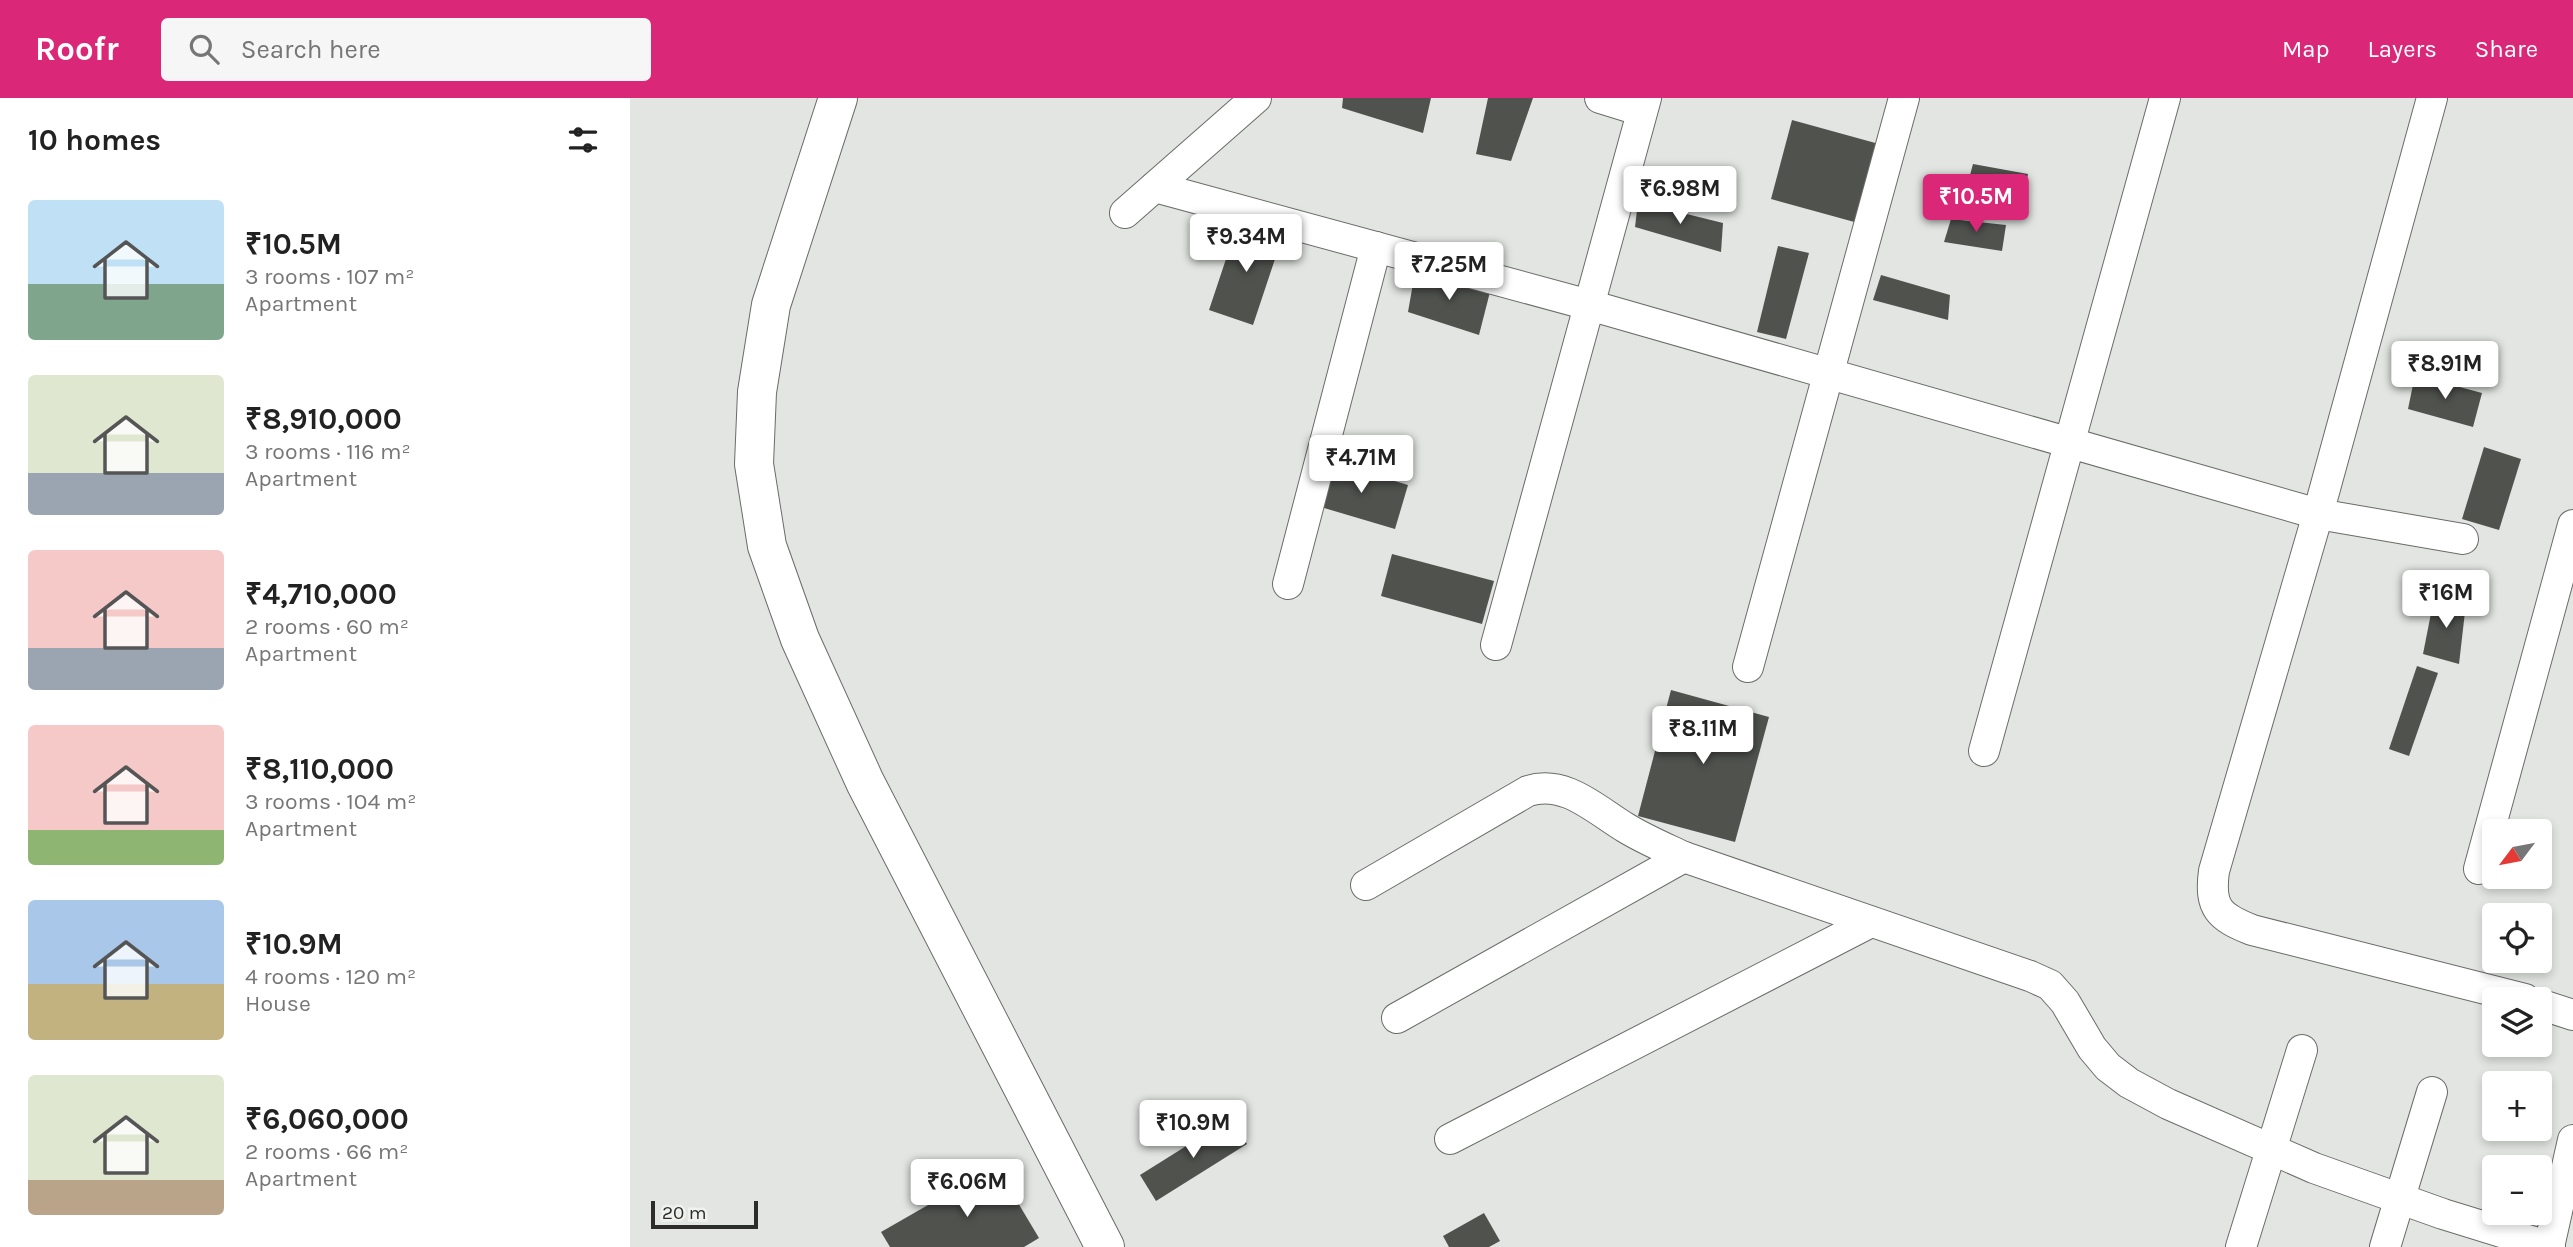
<!DOCTYPE html>
<html lang="en">
<head>
<meta charset="utf-8">
<style>
  :root { --surface:#fff; --page:#f6f6f6; --text:#222; --muted:#767676; --accent:#db2777 }
  body { margin:0; font-family:Karla,sans-serif; background:var(--page); color:var(--text); height:100vh; display:flex; flex-direction:column; font-size:26px; white-space:nowrap }
  * { box-sizing:border-box; margin:0 }
  p { font-size:23px; color:var(--muted) }
  .icon { flex:none; width:38px; height:38px; fill:none; stroke:currentColor; stroke-width:2; stroke-linecap:round; stroke-linejoin:round }
  .map { position:relative; flex:1; overflow:hidden }
  .drawer { display:flex; flex-direction:column; background:var(--surface); width:630px }
  .drawer>* { flex:none }
  .needle { width:46px; rotate:238deg }
  .fabs { position:absolute; left:1852px; top:721px; display:grid; gap:14px }
  .fabs a { display:grid; place-items:center; width:70px; height:70px; border-radius:7px; background:var(--surface); box-shadow:0 4px 10px #0003; font-size:35px }
  .scale { position:absolute; left:21px; bottom:18px; width:107px; box-sizing:border-box; padding-left:7px; border:4px solid #2c2d2b; border-top:0; font-size:19px; line-height:24px; white-space:nowrap; color:#2c2d2b; -webkit-text-stroke:5px #f0f2ee; paint-order:stroke }
  .price { position:absolute; translate:-50% -60px; padding:0 16px; border-radius:7px; background:#fff; color:#222; font-size:23px; line-height:46px; filter:drop-shadow(0 2px 4px #0008) }
  .price::after { content:''; position:absolute; left:50%; top:42px; width:21px; height:16px; margin-left:-10px; background:inherit; clip-path:polygon(0 0,100% 0,50% 100%) }
  .price.active { background:var(--accent); color:#fff }
  ul { padding:0; list-style:none }
  li { display:flex; align-items:center; gap:21px; height:175px; padding:0 28px }
  li span { display:grid; place-items:center; flex:none; width:196px; height:140px; border-radius:7px; color:#555 }
  li>.icon { margin-inline-start:auto }
  span .icon { width:84px; height:84px; fill:#fffc; stroke-width:1 }
  li b { font-size:30px }
  h2 { display:flex; justify-content:space-between; align-items:center; height:84px; padding:0 28px; font-size:30px }
  header { display:flex; align-items:center; gap:42px; box-sizing:border-box; height:98px; padding:0 35px; background:var(--accent); color:#fff }
  header strong { font-size:33px }
  nav { display:flex; gap:38px; margin-inline-start:auto; font-size:24px }
  .search { width:490px; height:63px; background:var(--page); display:flex; align-items:center; gap:18px; box-sizing:border-box; padding:0 24px; border-radius:7px; color:var(--muted); font-size:26px }
  main { display:flex; flex:1; min-height:0 }
  .map>svg:first-child { display:block }
</style>
</head>
<body>
<header>
<strong>Roofr</strong>
<div class="search"><svg class="icon" aria-label="search" viewBox="0 0 24 24"><circle cx="10" cy="10" r="6"/><path d="M15 15l6 6"/></svg>Search here</div>
<nav><a>Map</a><a>Layers</a><a>Share</a></nav>
</header>
<main>
<section class="drawer">
<h2>10 homes<svg class="icon" aria-label="filters" viewBox="0 0 24 24"><path d="M4 7h16M4 17h16"/><circle cx="9" cy="7" r="2"/><circle cx="15" cy="17" r="2"/></svg></h2>
<ul>
<li><span style="background:linear-gradient(#bfe0f5 60%,#7fa58c 0)"><svg class="icon" aria-label="home" viewBox="0 0 24 24"><path d="M3 11l9-7 9 7M6 9v11h12V9"/></svg></span><div><b>₹10.5M</b><p>3 rooms · 107 m²</p><p>Apartment</p></div></li>
<li><span style="background:linear-gradient(#dfe7d0 70%,#9aa5b1 0)"><svg class="icon" aria-label="home" viewBox="0 0 24 24"><path d="M3 11l9-7 9 7M6 9v11h12V9"/></svg></span><div><b>₹8,910,000</b><p>3 rooms · 116 m²</p><p>Apartment</p></div></li>
<li><span style="background:linear-gradient(#f6c9c9 70%,#9aa5b1 0)"><svg class="icon" aria-label="home" viewBox="0 0 24 24"><path d="M3 11l9-7 9 7M6 9v11h12V9"/></svg></span><div><b>₹4,710,000</b><p>2 rooms · 60 m²</p><p>Apartment</p></div></li>
<li><span style="background:linear-gradient(#f6c9c9 75%,#8fb573 0)"><svg class="icon" aria-label="home" viewBox="0 0 24 24"><path d="M3 11l9-7 9 7M6 9v11h12V9"/></svg></span><div><b>₹8,110,000</b><p>3 rooms · 104 m²</p><p>Apartment</p></div></li>
<li><span style="background:linear-gradient(#a9c7e8 60%,#c2b280 0)"><svg class="icon" aria-label="home" viewBox="0 0 24 24"><path d="M3 11l9-7 9 7M6 9v11h12V9"/></svg></span><div><b>₹10.9M</b><p>4 rooms · 120 m²</p><p>House</p></div></li>
<li><span style="background:linear-gradient(#dfe7d0 75%,#b9a48a 0)"><svg class="icon" aria-label="home" viewBox="0 0 24 24"><path d="M3 11l9-7 9 7M6 9v11h12V9"/></svg></span><div><b>₹6,060,000</b><p>2 rooms · 66 m²</p><p>Apartment</p></div></li>
</ul>
</section>
<div class="map">
<svg width="1943" height="1149" viewBox="0 0 1943 1149">
  <rect width="100%" height="100%" fill="#e2e5e1"/>
  <g fill="#50524e">
    <path d="M713,0H801L793,35L712,10Z"/>
    <path d="M858,0H903L881,63L846,56Z"/>
    <path d="M1162,22L1249,46L1228,125L1141,101Z"/>
    <path d="M1343,66L1398,76L1392,106L1336,92Z"/>
    <path d="M1008,104L1093,125L1091,154L1005,129Z"/>
    <path d="M1321,121L1376,127L1372,153L1314,144Z"/>
    <path d="M608,125L652,140L623,227L579,212Z"/>
    <path d="M1148,148L1179,155L1156,241L1127,234Z"/>
    <path d="M785,174L861,190L849,237L778,214Z"/>
    <path d="M1251,177L1320,197L1318,222L1243,202Z"/>
    <path d="M1785,277L1852,295L1843,329L1778,311Z"/>
    <path d="M1854,349L1891,361L1869,432L1832,421Z"/>
    <path d="M697,363L778,387L765,431L684,407Z"/>
    <path d="M762,456L864,483L852,526L751,498Z"/>
    <path d="M1804,500L1836,505L1829,566L1793,556Z"/>
    <path d="M1787,568L1808,575L1779,658L1759,651Z"/>
    <path d="M1041,592L1139,619L1105,744L1008,718Z"/>
    <path d="M601,1020L617,1046L526,1103L510,1077Z"/>
    <path d="M366,1068L409,1140L394,1149H260L251,1134Z"/>
    <path d="M854,1115L870,1143L859,1149H819L813,1138Z"/>
  </g>
  <g fill="none" stroke-linecap="round" stroke-linejoin="round">
    <g stroke="#6a6c69" stroke-width="32">
      <g id="street">
        <path d="M970,0L1012,13"/>
        <path d="M1802,0L1688,416L1584,773C1579,810 1589,819 1622,832L1895,901"/>
        <path d="M525,89L959,207L1688,416L1833,441"/>
        <path d="M495,115L626,0"/>
        <path d="M658,486L746,149"/>
        <path d="M866,547L1016,0"/>
        <path d="M1118,569L1274,0"/>
        <path d="M1354,653L1535,0"/>
        <path d="M1849,771L1943,427"/>
        <path d="M736,787L898,693C935,681 966,712 996,730C1014,741 1035,750 1054,759L1400,878L1420,887L1435,904L1462,950L1478,969L1499,985L1538,1006L1684,1070L1813,1116L1920,1149"/>
        <path d="M1909,906L1943,917"/>
        <path d="M767,920L1054,759"/>
        <path d="M820,1041L1241,824"/>
        <path d="M1611,1149L1672,952"/>
        <path d="M1755,1149L1802,994"/>
        <path d="M1919,1149L1943,1042"/>
      </g>
    </g>
    <g stroke="#6a6c69" stroke-width="40">
      <path id="secondary" d="M208,0L141,207L127,294L124,366L137,448L170,541L235,684L475,1149"/>
    </g>
    <use href="#street" stroke="#fff" stroke-width="30"/>
    <use href="#secondary" stroke="#fff" stroke-width="38"/>
  </g>
</svg>
<div class="fabs">
<a><svg class="needle" viewBox="-14 -14 28 28"><path d="M0-13l5 13h-10z" fill="#e53935"/><path d="M0 13l5-13h-10z" fill="#767676"/></svg></a>
<a><svg class="icon" aria-label="locate" viewBox="0 0 24 24"><circle cx="12" cy="12" r="6"/><path d="M12 2v4M12 18v4M2 12h4M18 12h4"/></svg></a>
<a><svg class="icon" aria-label="layers" viewBox="0 0 24 24"><path d="M12 4l9 5-9 5-9-5zM3 14l9 5 9-5"/></svg></a>
<a>+</a>
<a>−</a>
</div>
<div class="scale">20 m</div>
<b class="price" style="left:1050px;top:128px">₹6.98M</b>
<b class="price active" style="left:1346px;top:136px">₹10.5M</b>
<b class="price" style="left:616px;top:176px">₹9.34M</b>
<b class="price" style="left:819px;top:204px">₹7.25M</b>
<b class="price" style="left:1815px;top:303px">₹8.91M</b>
<b class="price" style="left:731px;top:397px">₹4.71M</b>
<b class="price" style="left:1816px;top:532px">₹16M</b>
<b class="price" style="left:1073px;top:668px">₹8.11M</b>
<b class="price" style="left:563px;top:1062px">₹10.9M</b>
<b class="price" style="left:337px;top:1121px">₹6.06M</b>
</div>
</main>
</body>
</html>
